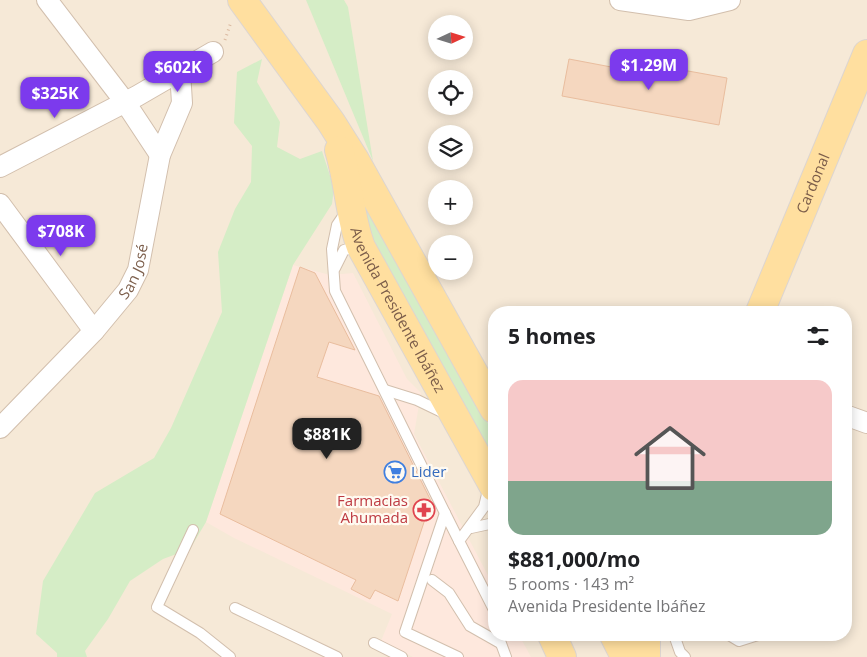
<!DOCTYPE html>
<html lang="en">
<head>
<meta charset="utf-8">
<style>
  :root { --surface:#fff; --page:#f2f2f2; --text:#202124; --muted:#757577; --line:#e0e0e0; --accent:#7c3aed }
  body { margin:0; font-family:"Open Sans",sans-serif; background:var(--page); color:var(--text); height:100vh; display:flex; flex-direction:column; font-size:19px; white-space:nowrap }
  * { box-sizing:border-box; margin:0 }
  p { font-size:16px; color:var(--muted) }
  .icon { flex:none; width:28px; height:28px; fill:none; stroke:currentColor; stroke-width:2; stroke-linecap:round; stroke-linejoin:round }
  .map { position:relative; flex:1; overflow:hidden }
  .sheet { position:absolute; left:488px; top:306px; width:364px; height:335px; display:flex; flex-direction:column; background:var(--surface); border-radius:20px; box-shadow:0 2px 12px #0003 }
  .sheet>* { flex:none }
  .needle { width:32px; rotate:86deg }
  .buttons { position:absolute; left:428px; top:15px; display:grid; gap:10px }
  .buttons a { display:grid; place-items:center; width:45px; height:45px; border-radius:50%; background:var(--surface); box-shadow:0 2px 12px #0003; font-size:25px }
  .price { position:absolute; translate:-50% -42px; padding:0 11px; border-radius:10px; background:var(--accent); color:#fff; font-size:16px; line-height:32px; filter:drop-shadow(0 1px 2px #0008) }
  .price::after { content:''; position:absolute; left:50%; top:30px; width:15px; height:11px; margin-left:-8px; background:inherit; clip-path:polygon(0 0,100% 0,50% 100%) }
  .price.on { background:#222; color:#fff }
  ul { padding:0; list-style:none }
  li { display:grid; align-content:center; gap:10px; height:265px; padding:0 20px }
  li+li { border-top:1px solid var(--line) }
  li span { display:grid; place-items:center; height:155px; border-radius:15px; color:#555 }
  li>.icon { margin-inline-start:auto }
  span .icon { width:90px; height:90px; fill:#fffc; stroke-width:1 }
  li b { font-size:21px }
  h2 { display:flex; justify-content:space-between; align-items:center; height:60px; padding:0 20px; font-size:21px }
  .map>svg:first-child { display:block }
</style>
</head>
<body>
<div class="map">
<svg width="867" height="657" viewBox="0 0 867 657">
  <rect width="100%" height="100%" fill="#fef7ea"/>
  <path fill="#f6e9d7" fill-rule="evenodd" d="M0,0H867V657H0ZM436,24H464V51H436ZM436,79H464V106H436ZM436,134H464V161H436ZM436,189H464V216H436ZM436,244H464V271H436ZM494,312H845V635H494Z"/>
  <path fill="#fee8dd" d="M293,265L330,275L353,273L407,379L421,393L414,434L494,587V635H519L531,657H413L381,641L392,614L234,538L206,522Z"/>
  <g fill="#d5edc6">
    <path d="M306,0H344L348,7L373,161Z"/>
    <path d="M262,59L257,82L280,122L277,147L300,159L322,151L334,188L332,204L293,265L206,522L190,549L163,559L130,581L108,619L85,651L87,657H57V653L36,634L43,581L95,493L154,458L171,428L222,312L218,252L235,209L251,182L252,146L234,123L237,72Z"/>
    <path d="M361,202H364L378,218L494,435V461L374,250Z"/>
  </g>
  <g fill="#f5d7bf" stroke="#e9bd9e">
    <path d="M569,59L664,77L666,67L727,78L719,125L562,96Z"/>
    <path d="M300,267L315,273L355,350L329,342L317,377L379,396L431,501L398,601L375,590L370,599L351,589L356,580L220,514Z"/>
  </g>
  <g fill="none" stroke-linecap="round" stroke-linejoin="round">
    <g stroke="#d2bfad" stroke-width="12">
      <g id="service">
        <path d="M348,209L337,225L332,249L335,291L445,513"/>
        <path d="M335,268L344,250L358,247"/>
        <path d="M385,390L417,400L444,413"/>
        <path d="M489,486L484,507L459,541L494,610"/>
        <path d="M471,528L494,523"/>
        <path d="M193,530L157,607L200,633L230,657"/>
        <path d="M432,580L449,593L470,626L500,643"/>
        <path d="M235,608L337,657"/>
        <path d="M674,635L680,652L685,657"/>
        <path d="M729,635L739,641L758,635"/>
        <path d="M499,638L506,657"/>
        <path d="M374,643L402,657"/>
        <path d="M458,657L405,632L445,513L459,541"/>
      </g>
    </g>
    <g stroke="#d2bfad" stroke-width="22">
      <g id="minor">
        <path d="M47,0L125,102L160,155"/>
        <path d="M620,0L689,10L730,0"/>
        <path d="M0,167L137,96L213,52"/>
        <path d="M0,204L94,331"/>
        <path d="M845,415L867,423"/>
        <path id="s1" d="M0,428L94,331L128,290L138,270L160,155L182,103L180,71"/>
      </g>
    </g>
    <g stroke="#ddd5d0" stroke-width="30">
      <g id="primary">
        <path d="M242,0L331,122L355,160L494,409"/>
        <path id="s2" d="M339,150C349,182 349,215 361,247L494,487"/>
        <path id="s3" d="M760,312L867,54"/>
        <path d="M552,635L562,657"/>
        <path d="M614,635L625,657"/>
        <path d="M646,635V657"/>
      </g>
    </g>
    <path stroke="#dbbaa1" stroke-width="3" stroke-dasharray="1 4" stroke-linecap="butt" d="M225,40L231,22"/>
    <use href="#service" stroke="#fff" stroke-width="10"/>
    <use href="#minor" stroke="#fff" stroke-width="20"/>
    <use href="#primary" stroke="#ffdf9f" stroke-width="28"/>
  </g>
  <defs>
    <g id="supermarket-ring" transform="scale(1.125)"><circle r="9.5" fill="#fffaf1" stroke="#3f7fe0" stroke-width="1.5"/><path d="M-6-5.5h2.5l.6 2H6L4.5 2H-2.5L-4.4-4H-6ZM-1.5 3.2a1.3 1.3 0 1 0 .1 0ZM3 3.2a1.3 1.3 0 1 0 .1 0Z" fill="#3f7fe0"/></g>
    <g id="pharmacy-ring" transform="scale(1.125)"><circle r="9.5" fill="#fffaf1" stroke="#e0444e" stroke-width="1.5"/><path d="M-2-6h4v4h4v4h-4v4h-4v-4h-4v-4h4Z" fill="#e0444e"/></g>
  </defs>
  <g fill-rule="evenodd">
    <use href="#supermarket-ring" x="395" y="472"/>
    <use href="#pharmacy-ring" x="424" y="510"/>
  </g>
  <g text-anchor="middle" stroke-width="4.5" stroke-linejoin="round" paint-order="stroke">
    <g font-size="15" fill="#7b5d4a" stroke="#fffaf1">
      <text dy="5" stroke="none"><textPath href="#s3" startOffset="139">Cardonal</textPath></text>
      <text dy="5" stroke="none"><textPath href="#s1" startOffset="208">San José</textPath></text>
      <text dy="5" stroke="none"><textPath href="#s2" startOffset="172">Avenida Presidente Ibáñez</textPath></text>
    </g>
    <g font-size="15" fill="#366cbe" stroke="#fffaf1" text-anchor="start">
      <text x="411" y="477">Lider</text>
    </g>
    <g font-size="15" fill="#be3a42" stroke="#fffaf1" text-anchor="end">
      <text x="408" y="506">Farmacias<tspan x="408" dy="17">Ahumada</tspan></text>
    </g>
  </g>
</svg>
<div class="buttons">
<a><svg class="needle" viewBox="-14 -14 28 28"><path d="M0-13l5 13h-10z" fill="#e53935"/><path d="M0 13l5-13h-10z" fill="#757577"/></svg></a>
<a><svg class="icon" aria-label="locate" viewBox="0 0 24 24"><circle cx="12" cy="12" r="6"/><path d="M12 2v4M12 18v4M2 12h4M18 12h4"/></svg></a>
<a><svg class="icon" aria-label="layers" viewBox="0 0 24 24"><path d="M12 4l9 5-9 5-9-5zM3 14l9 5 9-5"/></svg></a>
<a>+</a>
<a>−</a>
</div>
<b class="price" style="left:649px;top:91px">$1.29M</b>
<b class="price" style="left:178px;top:93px">$602K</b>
<b class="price" style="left:55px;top:119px">$325K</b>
<b class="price" style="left:61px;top:257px">$708K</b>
<b class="price on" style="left:327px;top:460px">$881K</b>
<section class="sheet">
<h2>5 homes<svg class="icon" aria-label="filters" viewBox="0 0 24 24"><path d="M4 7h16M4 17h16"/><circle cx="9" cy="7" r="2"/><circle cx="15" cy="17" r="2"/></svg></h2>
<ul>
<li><span style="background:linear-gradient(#f6c9c9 65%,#7fa58c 0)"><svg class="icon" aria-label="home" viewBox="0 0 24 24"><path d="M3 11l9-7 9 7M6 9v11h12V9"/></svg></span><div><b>$881,000/mo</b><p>5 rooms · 143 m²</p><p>Avenida Presidente Ibáñez</p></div></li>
</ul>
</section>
</div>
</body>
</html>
